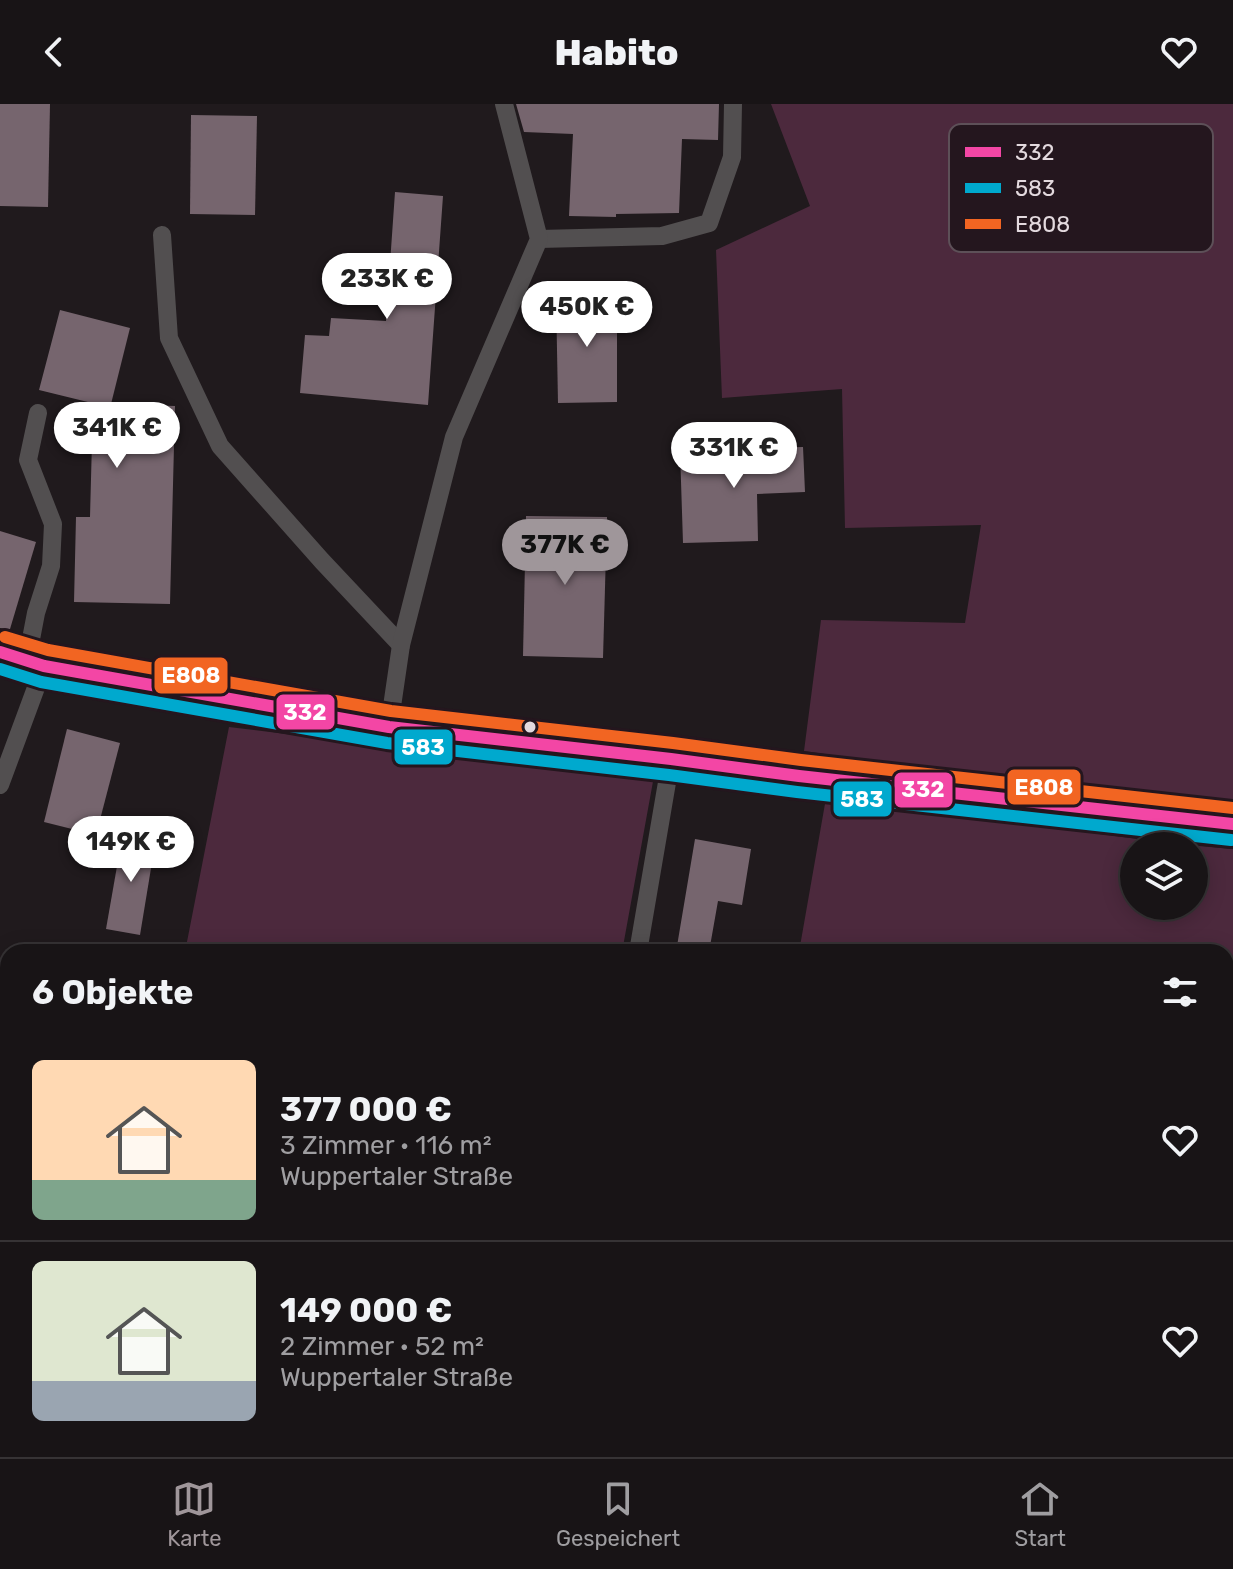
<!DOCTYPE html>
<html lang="de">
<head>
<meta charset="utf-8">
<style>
  :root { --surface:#181416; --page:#252123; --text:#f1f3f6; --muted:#9f9ea1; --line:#363335; --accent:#9f969a }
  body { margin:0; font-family:Rubik,sans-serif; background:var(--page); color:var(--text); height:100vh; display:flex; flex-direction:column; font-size:30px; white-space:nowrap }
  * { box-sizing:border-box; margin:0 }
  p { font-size:26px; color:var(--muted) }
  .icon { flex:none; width:44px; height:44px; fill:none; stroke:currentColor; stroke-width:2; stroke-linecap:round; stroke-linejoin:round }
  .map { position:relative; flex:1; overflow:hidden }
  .side { position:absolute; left:0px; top:840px; width:1234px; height:514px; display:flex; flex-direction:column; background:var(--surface); border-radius:24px 24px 0 0; box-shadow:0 4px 20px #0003,0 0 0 2px var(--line) }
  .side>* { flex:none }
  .controls { position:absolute; left:1120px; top:728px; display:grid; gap:16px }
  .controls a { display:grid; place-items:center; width:88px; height:88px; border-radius:50%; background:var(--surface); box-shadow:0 4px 20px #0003,0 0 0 2px var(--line); font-size:40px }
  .price { position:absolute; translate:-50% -68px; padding:0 18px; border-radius:28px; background:#fff; color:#222; font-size:26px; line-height:52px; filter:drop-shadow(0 2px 4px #0008) }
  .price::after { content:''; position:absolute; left:50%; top:48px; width:24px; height:18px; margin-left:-12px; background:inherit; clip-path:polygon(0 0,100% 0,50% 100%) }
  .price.active { background:var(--accent); color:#111 }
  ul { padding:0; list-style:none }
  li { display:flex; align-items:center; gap:24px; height:200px; padding:0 32px }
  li+li { border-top:2px solid var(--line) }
  li span { display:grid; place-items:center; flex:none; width:224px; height:160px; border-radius:12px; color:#555 }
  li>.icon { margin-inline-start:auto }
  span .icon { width:96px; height:96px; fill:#fffc; stroke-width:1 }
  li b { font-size:34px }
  h2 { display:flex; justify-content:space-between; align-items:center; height:96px; padding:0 32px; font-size:34px }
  header { display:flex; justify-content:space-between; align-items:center; height:104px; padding:0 32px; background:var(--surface); font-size:36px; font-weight:800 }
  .dock { display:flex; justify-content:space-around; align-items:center; height:112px; border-top:2px solid var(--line); background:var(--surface); font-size:22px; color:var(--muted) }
  .dock a { display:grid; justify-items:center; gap:4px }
  .dock .active { color:var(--accent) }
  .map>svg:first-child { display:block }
</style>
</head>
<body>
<header><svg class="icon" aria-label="back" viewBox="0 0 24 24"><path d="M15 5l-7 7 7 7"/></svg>Habito<svg class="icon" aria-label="heart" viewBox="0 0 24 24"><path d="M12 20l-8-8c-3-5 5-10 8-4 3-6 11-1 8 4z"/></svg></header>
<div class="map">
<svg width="1233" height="1353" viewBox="0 0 1233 1353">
  <rect width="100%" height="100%" fill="#201a1d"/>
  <g fill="#4c293d" fill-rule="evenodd">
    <path d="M771,0H1233V702L1038,681L804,647L821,516L965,519L981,421L845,424L842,285L722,294L716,146L810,102Z"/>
    <path d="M229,623L414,646L654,672L622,848H185Z"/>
    <path d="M826,694L1176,740L1233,745V1353H0V1030L8,1031V1346H1226V848H799ZM1134,742H1194V802H1134Z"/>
  </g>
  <g fill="#76656e">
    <path d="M0,0H50L48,103L0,102Z"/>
    <path d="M516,0H719L718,36L682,35L679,109L616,110V113L569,112L573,30L524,28Z"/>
    <path d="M191,11L257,12L255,111L190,110Z"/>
    <path d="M395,88L443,92L428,301L300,289L305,231L329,232L331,214L386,217Z"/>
    <path d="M617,191V298L558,299L556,192Z"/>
    <path d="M60,206L130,224L111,300L175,302L170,500L74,498L76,413H90L93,300H96L39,286Z"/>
    <path d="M803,343L805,388L757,390L758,437L683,439L680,346Z"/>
    <path d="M526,412L607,413L603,554L523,552Z"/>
    <path d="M0,427L36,438L10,525L0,524Z"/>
    <path d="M67,625L120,639L96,731L44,718Z"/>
    <path d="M123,728L156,734L140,831L106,825Z"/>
    <path d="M695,735L751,745L742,801L718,797L709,848H676Z"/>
  </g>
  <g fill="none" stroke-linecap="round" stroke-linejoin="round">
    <g stroke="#524f50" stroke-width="18">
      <path d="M162,131L169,234L220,342L322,457L401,541"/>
      <path d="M539,135L662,132L709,119L732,53L733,0"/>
      <path d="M27,556L36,509L51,462L53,420L28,356L38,309"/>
      <path d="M389,623L401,541L454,333L539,135L504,0"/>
      <path d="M0,681L44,562"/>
      <path d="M638,848L671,655"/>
    </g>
    <path stroke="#565153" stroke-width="44" d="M0,548L44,562L389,623L671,655L799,672L1233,720"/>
    <g stroke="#24161e" stroke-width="18">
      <path id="bus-1" d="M0,548L44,562L389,623L671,655L799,672L1233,720"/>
    </g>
    <g stroke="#24161e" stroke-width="18">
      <path id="bus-2" d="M0,565L41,578L387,639L669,671L797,688L1231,736"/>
    </g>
    <g stroke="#24161e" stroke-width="18">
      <path id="bus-3" d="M5,533L48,546L391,607L673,639L801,656L1233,704"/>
    </g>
    <use href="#bus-1" stroke="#f346a5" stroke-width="12"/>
    <use href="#bus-2" stroke="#00a9ce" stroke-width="12"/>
    <use href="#bus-3" stroke="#f26522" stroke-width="12"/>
  </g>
  <circle fill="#e3d9de" stroke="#24161e" stroke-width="3" cx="530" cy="623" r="7"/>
  <rect x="949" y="20" width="264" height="128" rx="12" fill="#24161e" stroke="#5d5058" stroke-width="2"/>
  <rect x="965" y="43" width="36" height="10" fill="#f346a5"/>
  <rect x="965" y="79" width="36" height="10" fill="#00a9ce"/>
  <rect x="965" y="115" width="36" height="10" fill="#f26522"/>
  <g font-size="22" fill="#e3d9de">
    <text x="1015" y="56">332</text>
    <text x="1015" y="92">583</text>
    <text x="1015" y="128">E808</text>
  </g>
  <g stroke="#24161e" stroke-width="3">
    <rect x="153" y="552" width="76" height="39" rx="8" fill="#f26522"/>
    <rect x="275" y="589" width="61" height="38" rx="8" fill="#f346a5"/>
    <rect x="393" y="624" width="61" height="38" rx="8" fill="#00a9ce"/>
    <rect x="1006" y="664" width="76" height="38" rx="8" fill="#f26522"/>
    <rect x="893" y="667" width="61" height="38" rx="8" fill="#f346a5"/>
    <rect x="832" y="676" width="61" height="38" rx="8" fill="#00a9ce"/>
  </g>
  <g font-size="22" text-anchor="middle" font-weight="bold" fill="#fff">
    <text x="191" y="579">E808</text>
    <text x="305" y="616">332</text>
    <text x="423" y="651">583</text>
    <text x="1044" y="691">E808</text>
    <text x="923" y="693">332</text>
    <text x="862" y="703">583</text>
  </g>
</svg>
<div class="controls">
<a><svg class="icon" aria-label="layers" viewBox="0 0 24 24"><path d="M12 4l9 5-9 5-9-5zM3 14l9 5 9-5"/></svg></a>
</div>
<b class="price" style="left:387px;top:217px">233K €</b>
<b class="price" style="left:587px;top:245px">450K €</b>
<b class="price" style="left:117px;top:366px">341K €</b>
<b class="price" style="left:734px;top:386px">331K €</b>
<b class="price active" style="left:565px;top:483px">377K €</b>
<b class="price" style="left:131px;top:780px">149K €</b>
<section class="side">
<h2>6 Objekte<svg class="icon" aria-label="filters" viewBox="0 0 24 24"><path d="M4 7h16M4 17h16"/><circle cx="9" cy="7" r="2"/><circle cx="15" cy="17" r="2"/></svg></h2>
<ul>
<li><span style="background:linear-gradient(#ffd9b3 75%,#7fa58c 0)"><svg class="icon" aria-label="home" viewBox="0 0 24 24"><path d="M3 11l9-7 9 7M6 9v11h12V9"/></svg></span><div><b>377 000 €</b><p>3 Zimmer · 116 m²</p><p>Wuppertaler Straße</p></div><svg class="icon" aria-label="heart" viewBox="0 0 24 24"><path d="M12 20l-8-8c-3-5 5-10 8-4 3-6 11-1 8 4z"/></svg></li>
<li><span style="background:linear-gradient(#dfe7d0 75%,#9aa5b1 0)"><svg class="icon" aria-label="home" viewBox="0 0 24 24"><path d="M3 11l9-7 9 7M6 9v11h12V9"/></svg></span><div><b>149 000 €</b><p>2 Zimmer · 52 m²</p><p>Wuppertaler Straße</p></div><svg class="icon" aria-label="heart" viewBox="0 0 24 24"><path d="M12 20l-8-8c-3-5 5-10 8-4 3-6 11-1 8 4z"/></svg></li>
</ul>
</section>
</div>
<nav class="dock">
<a class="active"><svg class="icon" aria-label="map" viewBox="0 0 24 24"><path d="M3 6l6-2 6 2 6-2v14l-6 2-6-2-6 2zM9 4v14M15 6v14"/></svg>Karte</a>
<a><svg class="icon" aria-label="saved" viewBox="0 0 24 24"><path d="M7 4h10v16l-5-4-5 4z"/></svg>Gespeichert</a>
<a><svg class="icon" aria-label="home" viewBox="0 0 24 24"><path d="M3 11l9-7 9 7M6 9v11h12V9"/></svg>Start</a>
</nav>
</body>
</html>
